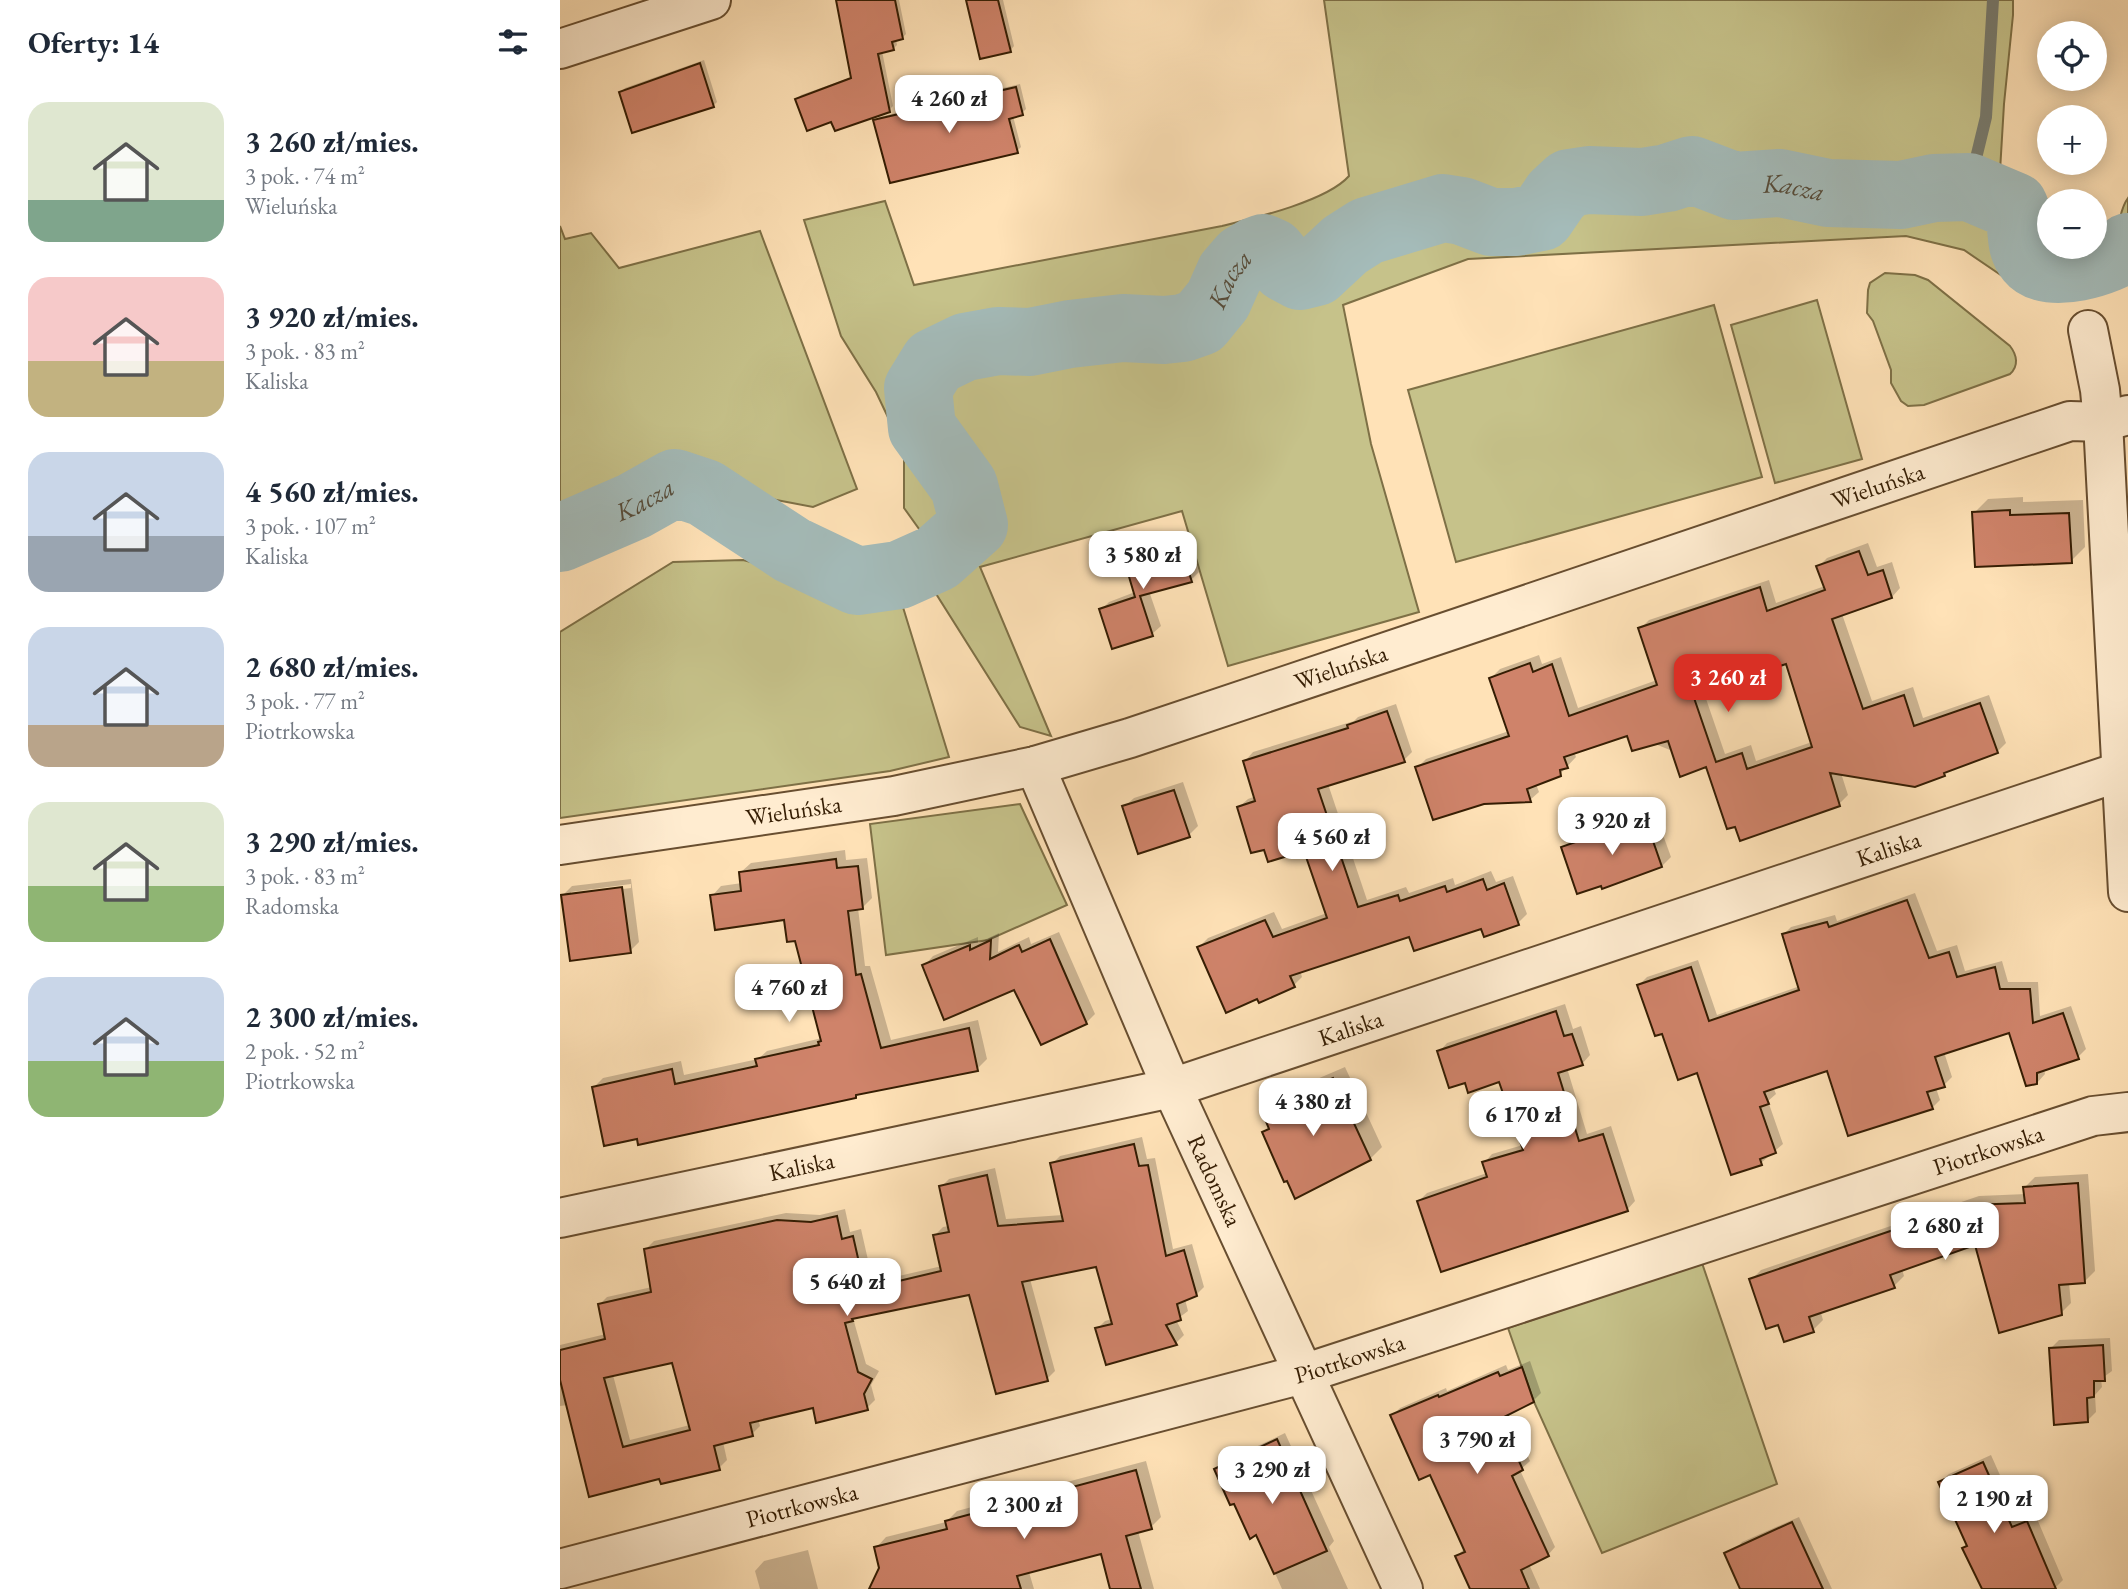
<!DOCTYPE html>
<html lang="pl">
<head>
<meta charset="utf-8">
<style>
  :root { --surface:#fff; --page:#f2f2f3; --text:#1f2937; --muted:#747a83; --accent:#d93025 }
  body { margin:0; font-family:"EB Garamond",serif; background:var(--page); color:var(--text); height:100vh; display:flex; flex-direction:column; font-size:26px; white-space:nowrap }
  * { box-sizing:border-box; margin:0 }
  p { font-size:23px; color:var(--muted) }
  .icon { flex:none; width:38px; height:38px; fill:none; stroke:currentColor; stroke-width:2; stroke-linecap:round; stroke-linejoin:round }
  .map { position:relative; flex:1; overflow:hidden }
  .side { display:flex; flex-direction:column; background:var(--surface); width:560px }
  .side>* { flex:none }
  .buttons { position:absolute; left:1477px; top:21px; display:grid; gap:14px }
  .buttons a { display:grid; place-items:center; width:70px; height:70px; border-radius:50%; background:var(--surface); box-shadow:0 4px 18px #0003; font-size:35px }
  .price { position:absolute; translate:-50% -60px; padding:0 16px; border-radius:14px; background:#fff; color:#222; font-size:23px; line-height:46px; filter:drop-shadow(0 2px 4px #0008) }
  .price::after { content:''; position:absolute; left:50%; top:42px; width:21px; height:16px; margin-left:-10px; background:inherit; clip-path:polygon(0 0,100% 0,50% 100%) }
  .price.on { background:var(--accent); color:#fff }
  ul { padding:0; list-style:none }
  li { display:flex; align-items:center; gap:21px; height:175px; padding:0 28px }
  li span { display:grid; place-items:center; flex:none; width:196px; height:140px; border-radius:21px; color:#555 }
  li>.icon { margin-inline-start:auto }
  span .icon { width:84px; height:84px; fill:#fffc; stroke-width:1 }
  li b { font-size:30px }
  h2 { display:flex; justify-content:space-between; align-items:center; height:84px; padding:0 28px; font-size:30px }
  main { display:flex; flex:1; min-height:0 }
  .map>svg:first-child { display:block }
</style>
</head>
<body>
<main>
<section class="side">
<h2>Oferty: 14<svg class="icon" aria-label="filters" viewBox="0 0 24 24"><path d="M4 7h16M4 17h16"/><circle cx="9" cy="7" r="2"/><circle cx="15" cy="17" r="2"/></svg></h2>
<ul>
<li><span style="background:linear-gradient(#dfe7d0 70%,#7fa58c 0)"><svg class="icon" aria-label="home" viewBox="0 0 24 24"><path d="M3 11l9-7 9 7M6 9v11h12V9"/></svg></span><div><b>3 260 zł/mies.</b><p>3 pok. · 74 m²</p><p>Wieluńska</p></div></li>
<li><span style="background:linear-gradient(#f6c9c9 60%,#c2b280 0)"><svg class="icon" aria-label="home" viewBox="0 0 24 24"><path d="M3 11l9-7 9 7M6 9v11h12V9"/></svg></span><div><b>3 920 zł/mies.</b><p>3 pok. · 83 m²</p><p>Kaliska</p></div></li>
<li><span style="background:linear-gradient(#c9d6e8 60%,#9aa5b1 0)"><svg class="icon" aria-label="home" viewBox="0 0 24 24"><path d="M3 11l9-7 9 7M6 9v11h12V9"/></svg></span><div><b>4 560 zł/mies.</b><p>3 pok. · 107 m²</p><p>Kaliska</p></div></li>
<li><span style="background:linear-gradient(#c9d6e8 70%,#b9a48a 0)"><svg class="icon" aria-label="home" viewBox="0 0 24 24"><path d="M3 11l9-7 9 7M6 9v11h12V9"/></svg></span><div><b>2 680 zł/mies.</b><p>3 pok. · 77 m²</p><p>Piotrkowska</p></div></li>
<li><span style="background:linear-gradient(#dfe7d0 60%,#8fb573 0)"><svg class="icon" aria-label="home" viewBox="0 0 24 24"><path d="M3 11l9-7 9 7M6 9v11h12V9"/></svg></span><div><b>3 290 zł/mies.</b><p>3 pok. · 83 m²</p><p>Radomska</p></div></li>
<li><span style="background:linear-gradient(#c9d6e8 60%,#8fb573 0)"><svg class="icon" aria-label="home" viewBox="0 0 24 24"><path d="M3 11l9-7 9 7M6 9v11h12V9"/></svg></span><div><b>2 300 zł/mies.</b><p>2 pok. · 52 m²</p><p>Piotrkowska</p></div></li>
</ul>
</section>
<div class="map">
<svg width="1568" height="1589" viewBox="0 0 1568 1589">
  <rect width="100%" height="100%" fill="#ffe2b7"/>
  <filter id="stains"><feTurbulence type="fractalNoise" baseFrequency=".00286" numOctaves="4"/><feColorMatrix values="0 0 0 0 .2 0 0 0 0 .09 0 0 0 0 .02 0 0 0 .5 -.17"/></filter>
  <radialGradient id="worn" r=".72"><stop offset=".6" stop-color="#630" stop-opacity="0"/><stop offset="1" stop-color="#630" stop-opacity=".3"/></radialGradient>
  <g fill="#c6c28a" stroke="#7e7046" stroke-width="2">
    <path d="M764,0H1453V15L1444,104L1440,171C1459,190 1466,198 1471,225L1489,237V247H1535V240L1551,239C1563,223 1558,211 1568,198V279L1545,288L1476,299L1404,250L1346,236L908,259L783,305L811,444L859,612L668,666L622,511L420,567L491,736L460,727L368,581L404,571L382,527L362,533L344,508V451L316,392L281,336L244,220L325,201L354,285L662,226C695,218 767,201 789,176Z"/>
    <path d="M0,226L5,239L31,233L59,268L200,231L297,489L253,507L206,498L154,469L91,471L64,495L0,520Z"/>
    <path d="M1325,273L1355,275L1368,280L1450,346C1457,355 1459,366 1450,374L1364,405L1348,406L1341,401L1331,383V370L1313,321L1307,313L1308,290L1310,283Z"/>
    <path d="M1257,300L1302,459L1215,483L1171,325Z"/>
    <path d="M1154,305L1202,477L896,562L848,390Z"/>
    <path d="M183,560L249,577L288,596L322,595L338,591L389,757L330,771L0,818V632L113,562Z"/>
    <path d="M460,804L507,905L428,940L326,955L310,824Z"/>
    <path d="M1142,1263L1217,1484L1042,1553L974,1402L948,1328Z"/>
  </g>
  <g fill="#0003" fill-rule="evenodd">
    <path d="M282,0H339L346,34L342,38L336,39L337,45L333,49L322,51L333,106L329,110L272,119L237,99L241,95L292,77Z"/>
    <path d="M408,0H443L454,46L450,51Z"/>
    <path d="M144,60L157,102L153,106L61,92L65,88Z"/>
    <path d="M460,84L466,109L462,113L453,116L461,147L457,151L315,121L319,117Z"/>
    <path d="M1463,497V502L1523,500L1525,547L1511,561L1414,513L1428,499Z"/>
    <path d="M609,534L612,546L629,540L639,572L631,580L589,591L601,626L592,634L541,610L549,602L575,592L564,553L572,545Z"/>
    <path d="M1308,543L1317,567L1332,562L1340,588L1332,597L1282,614L1312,701L1353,687L1363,718L1429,695L1446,743L1437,752L1389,769L1384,774L1281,773L1288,795L1279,804L1147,765L1068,733L1014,752L1016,757L1000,774L976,784L979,792L970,800L857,768L866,759L949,731L931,678L940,669L979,655L982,664L1001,657L1018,708L1097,680L1080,629L1089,620L1209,580L1216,603L1265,586L1258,567L1267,558ZM1227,661L1252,742L1196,761L1191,745L1165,754L1143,690Z"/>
    <path d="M836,704L852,752L844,760L768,784L807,900L846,887L849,893L893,878L895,885L931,871L936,882L953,876L967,914L958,923L850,934L740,970L742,977L734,985L639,947L648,938L714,912L722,929L767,913L745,849L705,848L679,807L688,799L696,796L685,761L693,752L794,721L798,717Z"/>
    <path d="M623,782L638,826L629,835L564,807L574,798Z"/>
    <path d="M1094,810L1111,857L1102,866L1003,848L1012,839Z"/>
    <path d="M285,850L286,860L307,858L312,898L302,908H298L305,966H310L331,1040L418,1020L427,1059L417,1069L299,1092L295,1096L33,1088L43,1078L121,1061L124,1075L198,1059L207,1051L262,1038L236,939L225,918L152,896L161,886L182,883L181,872L191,863Z"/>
    <path d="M71,879L79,942L70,951L3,895L12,886ZM71,884V888L11,895V892Z"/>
    <path d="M1355,893L1377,951L1397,945L1405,971L1442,961L1448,982H1478L1480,1016L1511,1006L1526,1049L1518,1057L1484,1069L1485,1074L1477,1083L1450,1031L1384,1052L1392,1077L1384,1085L1376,1088L1380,1100L1372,1108L1268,1069L1213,1087L1216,1094L1208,1101L1223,1144L1201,1163L1138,1071L1103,1032L1079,985L1087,977L1138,960L1157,1015L1240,986L1224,934L1231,927L1275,915L1277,921Z"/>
    <path d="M499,932L535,1014L526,1023L455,988L364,966L373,956L418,937V943L439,933L438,952L469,937L471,944Z"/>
    <path d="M1005,1004L1013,1029L1021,1026L1030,1055L1022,1064L1007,1068L1027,1134L1051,1126L1075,1201L1067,1210L859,1201L867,1193L927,1173L924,1163L932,1154L963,1145L940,1080H906L879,1052L887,1043Z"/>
    <path d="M785,1067L822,1147L810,1159L704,1132L710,1127L703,1109L715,1097Z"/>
    <path d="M582,1137L587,1159L595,1158L613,1249L632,1244L644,1287L636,1295L625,1299L628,1311L616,1320L624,1335L616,1343L537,1329L545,1321L552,1319L537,1265L470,1279L495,1371L487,1379L411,1293L293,1318L306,1364L319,1371L311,1385L315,1400L307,1408L254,1406L198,1419L200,1426L192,1434L163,1442L167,1460L159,1468L101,1477L8,1405L0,1406V1345L46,1334L39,1305L47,1297L92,1287L86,1249L94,1241L226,1213L260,1215L285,1209L290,1232L301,1229L313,1282L382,1266L375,1235L383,1227L389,1226L381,1187L389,1179L435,1168L446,1219L503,1215L492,1164L500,1156ZM113,1361L130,1425L70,1440L53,1375Z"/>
    <path d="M1528,1174L1535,1271L1525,1281L1509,1283L1511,1303L1501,1313L1416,1243L1342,1269L1344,1276L1334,1286L1261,1313L1263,1320L1253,1330L1220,1323L1191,1280L1201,1270L1419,1196L1466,1194L1465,1187L1475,1177Z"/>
    <path d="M1550,1338L1552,1371L1541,1379L1542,1387L1535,1395L1536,1412L1528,1420L1490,1349L1499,1340Z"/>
    <path d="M970,1361L981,1393L973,1401L948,1413L970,1461L960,1470L995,1547L988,1555L969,1564L980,1589H909L897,1556L905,1548L870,1473L832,1416L840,1408L886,1388L887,1391L946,1365L948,1370Z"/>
    <path d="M725,1433L774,1541L769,1547L788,1589H722L697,1533L656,1470L664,1462Z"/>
    <path d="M1431,1455L1460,1520L1475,1514L1503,1580L1495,1588L1423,1589L1404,1549L1408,1545L1380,1482L1389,1474Z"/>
    <path d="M586,1461L601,1517L591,1527L578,1531L594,1589H551L542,1552L469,1572L474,1589H311L321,1568L316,1548L326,1537L386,1522L397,1511Z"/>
    <path d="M1239,1517L1272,1589H1195L1176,1549L1182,1542Z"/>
    <path d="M248,1550L258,1589H200L195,1571L204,1561Z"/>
  </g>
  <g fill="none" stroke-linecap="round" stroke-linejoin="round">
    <path stroke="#787c70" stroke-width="12" d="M1409,187L1426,117L1433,0"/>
    <path stroke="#a4bbb9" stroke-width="68" id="s1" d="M0,538L74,506L115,483L145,493L232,550L297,581L339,575L377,558L414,525L404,486L362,428L358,388L374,362L405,347L438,341L470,342L510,334L563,328L604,330L623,328L640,322L658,300L670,273L683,258L695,251L703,248L712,252L725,268L740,276L756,272L785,245L807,231L883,208L902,211L931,222H956L981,217L996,195L1009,183L1029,180L1082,182L1107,178L1132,170L1174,186L1220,183L1268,193L1341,195L1374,188L1409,187L1454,206C1456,211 1459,217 1460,222C1463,236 1460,247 1470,259C1488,281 1549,262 1568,247"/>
  </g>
  <g fill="#cf836a" stroke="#351d03" stroke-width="2" fill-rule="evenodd">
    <path d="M276,0H335L343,39L332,42L334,50L318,54L330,112L275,131L271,122L247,131L235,99L291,78Z"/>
    <path d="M406,0H438L451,52L420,59Z"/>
    <path d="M140,63L154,107L72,133L59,92Z"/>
    <path d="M456,87L463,115L449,119L458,153L330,183L313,120Z"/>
    <path d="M1450,510V515L1509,513L1512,563L1415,567L1412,512Z"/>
    <path d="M600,541L604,553L621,548L632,582L580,596L593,636L552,649L539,609L575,597L562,553Z"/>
    <path d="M1299,551L1308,575L1323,570L1332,598L1272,619L1303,709L1344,695L1354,726L1420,703L1438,753L1384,773L1385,776L1355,787L1270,773L1280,806L1180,841L1175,827L1167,829L1146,767L1120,777L1108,741L1072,751L1067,736L1004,757L1008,768L1000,770L1001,776L967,789L971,802L924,804L873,820L855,767L949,736L929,678L970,663L973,672L992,664L1009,716L1097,685L1078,628L1200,587L1207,611L1265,590L1256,566ZM1226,664L1252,747L1187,769L1182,753L1156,762L1133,695Z"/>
    <path d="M827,711L845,762L758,789L798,907L838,895L840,901L885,886L887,892L923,879L927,890L944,883L959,925L924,937L921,929L854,951L849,937L730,976L735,987L699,1003L697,999L666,1013L637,947L705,920L713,937L767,918L744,851L708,862L704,850L691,853L677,807L695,801L683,761L788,728L787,725Z"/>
    <path d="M614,790L630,837L578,854L562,806Z"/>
    <path d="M1085,818L1102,867L1042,889L1041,886L1017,894L1001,847Z"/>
    <path d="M276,859L277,868L298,866L303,909L288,911L296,975L301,974L321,1048L409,1028L418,1071L296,1095V1098L78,1145L77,1139L44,1146L32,1087L112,1069L115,1084L197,1066L195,1059L259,1045L258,1042L261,1041L235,941L227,942L224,920L155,930L150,895L181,891L179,872Z"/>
    <path d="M62,887L71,953L10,961L1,895Z"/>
    <path d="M1347,900L1369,958L1389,952L1397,977L1435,967L1440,989H1470L1473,1023L1503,1013L1519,1059L1477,1073V1084L1466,1086L1449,1033L1375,1057L1385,1087L1367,1092L1373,1109L1288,1136L1267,1071L1204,1092L1209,1104L1200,1107L1216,1153L1200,1159L1202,1165L1171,1175L1137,1073L1118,1080L1102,1034L1095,1036L1077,985L1131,967L1149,1021L1239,990L1222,934L1267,922L1269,927Z"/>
    <path d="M490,939L527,1024L481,1045L454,990L384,1020L362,965L410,945V950L431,940L430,959L459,945L462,952Z"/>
    <path d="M996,1011L1004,1036L1012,1034L1023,1065L998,1073L1019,1141L1043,1134L1068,1211L881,1272L857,1201L927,1177L922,1162L963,1150L939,1082L908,1093L905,1083L889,1088L877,1051Z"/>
    <path d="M773,1078L811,1160L735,1199L727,1181L724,1182L702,1132L709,1129L701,1109Z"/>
    <path d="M574,1144L579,1166L588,1165L606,1256L624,1250L637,1296L617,1304L621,1320L606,1325L617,1345L546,1365L535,1328L552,1324L536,1267L462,1282L488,1381L436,1394L409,1295L292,1319L293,1321L285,1323L298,1372L312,1379L304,1394L308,1410L256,1423L253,1408L190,1423L193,1436L154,1446L160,1470L101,1484L99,1479L29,1497L0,1380V1350L45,1339L38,1304L91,1292L84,1249L217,1220L251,1222L277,1216L282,1239L293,1236L305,1289L381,1271L373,1235L389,1232L379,1186L427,1175L438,1226L503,1221L490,1163ZM112,1363L130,1430L63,1447L44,1378Z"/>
    <path d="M1518,1183L1525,1283L1499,1285L1502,1315L1439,1333L1415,1245L1330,1275L1335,1288L1249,1317L1254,1332L1224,1342L1218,1325L1206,1329L1189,1279L1407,1205L1465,1203L1463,1187Z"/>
    <path d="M1543,1345L1545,1381H1534V1397L1527,1398L1528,1422L1494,1425L1489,1348Z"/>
    <path d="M962,1367L974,1402L940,1419L963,1470L952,1476L989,1556L961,1570L969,1589H910L895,1556L905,1552L870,1475L859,1480L830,1415L878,1395L879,1397L938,1372L940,1376Z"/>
    <path d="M717,1439L767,1551L714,1574L696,1535L690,1539L674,1504L670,1505L654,1469Z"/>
    <path d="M1423,1462L1452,1527L1467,1521L1496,1589H1422L1402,1548L1407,1546L1378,1482Z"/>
    <path d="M576,1470L592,1529L566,1536L581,1589H550L541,1554L457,1576L461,1589H309L319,1568L314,1547L387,1529L385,1521Z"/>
    <path d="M1232,1522L1263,1589H1180L1164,1553Z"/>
  </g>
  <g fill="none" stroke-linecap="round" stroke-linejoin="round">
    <g stroke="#684e30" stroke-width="42">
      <g id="minor">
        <path d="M0,49L151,0"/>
        <path d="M1528,330L1540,390L1543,422L1568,892"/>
        <path id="s2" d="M475,766L612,1088L843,1589"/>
        <path id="s3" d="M0,845L334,796L475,766L570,738L895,629L1510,421L1543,422L1568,415"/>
        <path id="s4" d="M0,1218L612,1088L1562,771"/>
        <path id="s5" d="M0,1569L743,1374L1533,1116L1568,1112"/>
      </g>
    </g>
    <use href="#minor" stroke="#ffecd0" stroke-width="38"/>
  </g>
  <g text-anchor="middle" stroke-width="5" stroke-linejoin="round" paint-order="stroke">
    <g font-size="24" fill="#351d03" stroke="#ffecd0">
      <text dy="8" stroke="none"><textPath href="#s3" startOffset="1370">Wieluńska</textPath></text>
      <text dy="8" stroke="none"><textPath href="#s3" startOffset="803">Wieluńska</textPath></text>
      <text dy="8" stroke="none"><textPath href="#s3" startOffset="236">Wieluńska</textPath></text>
      <text dy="8" stroke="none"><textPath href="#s4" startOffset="1381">Kaliska</textPath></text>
      <text dy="8" stroke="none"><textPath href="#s4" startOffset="814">Kaliska</textPath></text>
      <text dy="8" stroke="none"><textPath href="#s5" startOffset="1489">Piotrkowska</textPath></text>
      <text dy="8" stroke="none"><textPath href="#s4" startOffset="247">Kaliska</textPath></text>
      <text dy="8" stroke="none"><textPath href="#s2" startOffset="452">Radomska</textPath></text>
      <text dy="8" stroke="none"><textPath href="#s5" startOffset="817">Piotrkowska</textPath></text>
      <text dy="8" stroke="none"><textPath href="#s5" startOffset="250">Piotrkowska</textPath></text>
    </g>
    <g font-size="26" font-style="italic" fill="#564c3a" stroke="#ffecd0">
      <text dy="9" stroke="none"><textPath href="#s1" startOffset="1608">Kacza</textPath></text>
      <text dy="9" stroke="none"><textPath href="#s1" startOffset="976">Kacza</textPath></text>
      <text dy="9" stroke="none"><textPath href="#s1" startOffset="93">Kacza</textPath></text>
    </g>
  </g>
  <rect width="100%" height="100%" filter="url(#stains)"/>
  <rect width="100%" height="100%" fill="url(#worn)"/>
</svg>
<div class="buttons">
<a><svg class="icon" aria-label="locate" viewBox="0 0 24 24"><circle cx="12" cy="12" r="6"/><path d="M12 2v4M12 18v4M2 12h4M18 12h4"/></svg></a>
<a>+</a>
<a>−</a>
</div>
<b class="price" style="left:389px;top:135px">4 260 zł</b>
<b class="price" style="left:583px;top:591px">3 580 zł</b>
<b class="price on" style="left:1168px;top:714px">3 260 zł</b>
<b class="price" style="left:1052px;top:857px">3 920 zł</b>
<b class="price" style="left:772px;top:873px">4 560 zł</b>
<b class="price" style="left:229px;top:1024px">4 760 zł</b>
<b class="price" style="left:753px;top:1138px">4 380 zł</b>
<b class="price" style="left:963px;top:1151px">6 170 zł</b>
<b class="price" style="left:1385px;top:1262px">2 680 zł</b>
<b class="price" style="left:287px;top:1318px">5 640 zł</b>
<b class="price" style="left:917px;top:1476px">3 790 zł</b>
<b class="price" style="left:712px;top:1506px">3 290 zł</b>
<b class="price" style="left:1434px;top:1535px">2 190 zł</b>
<b class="price" style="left:464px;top:1541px">2 300 zł</b>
</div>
</main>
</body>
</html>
